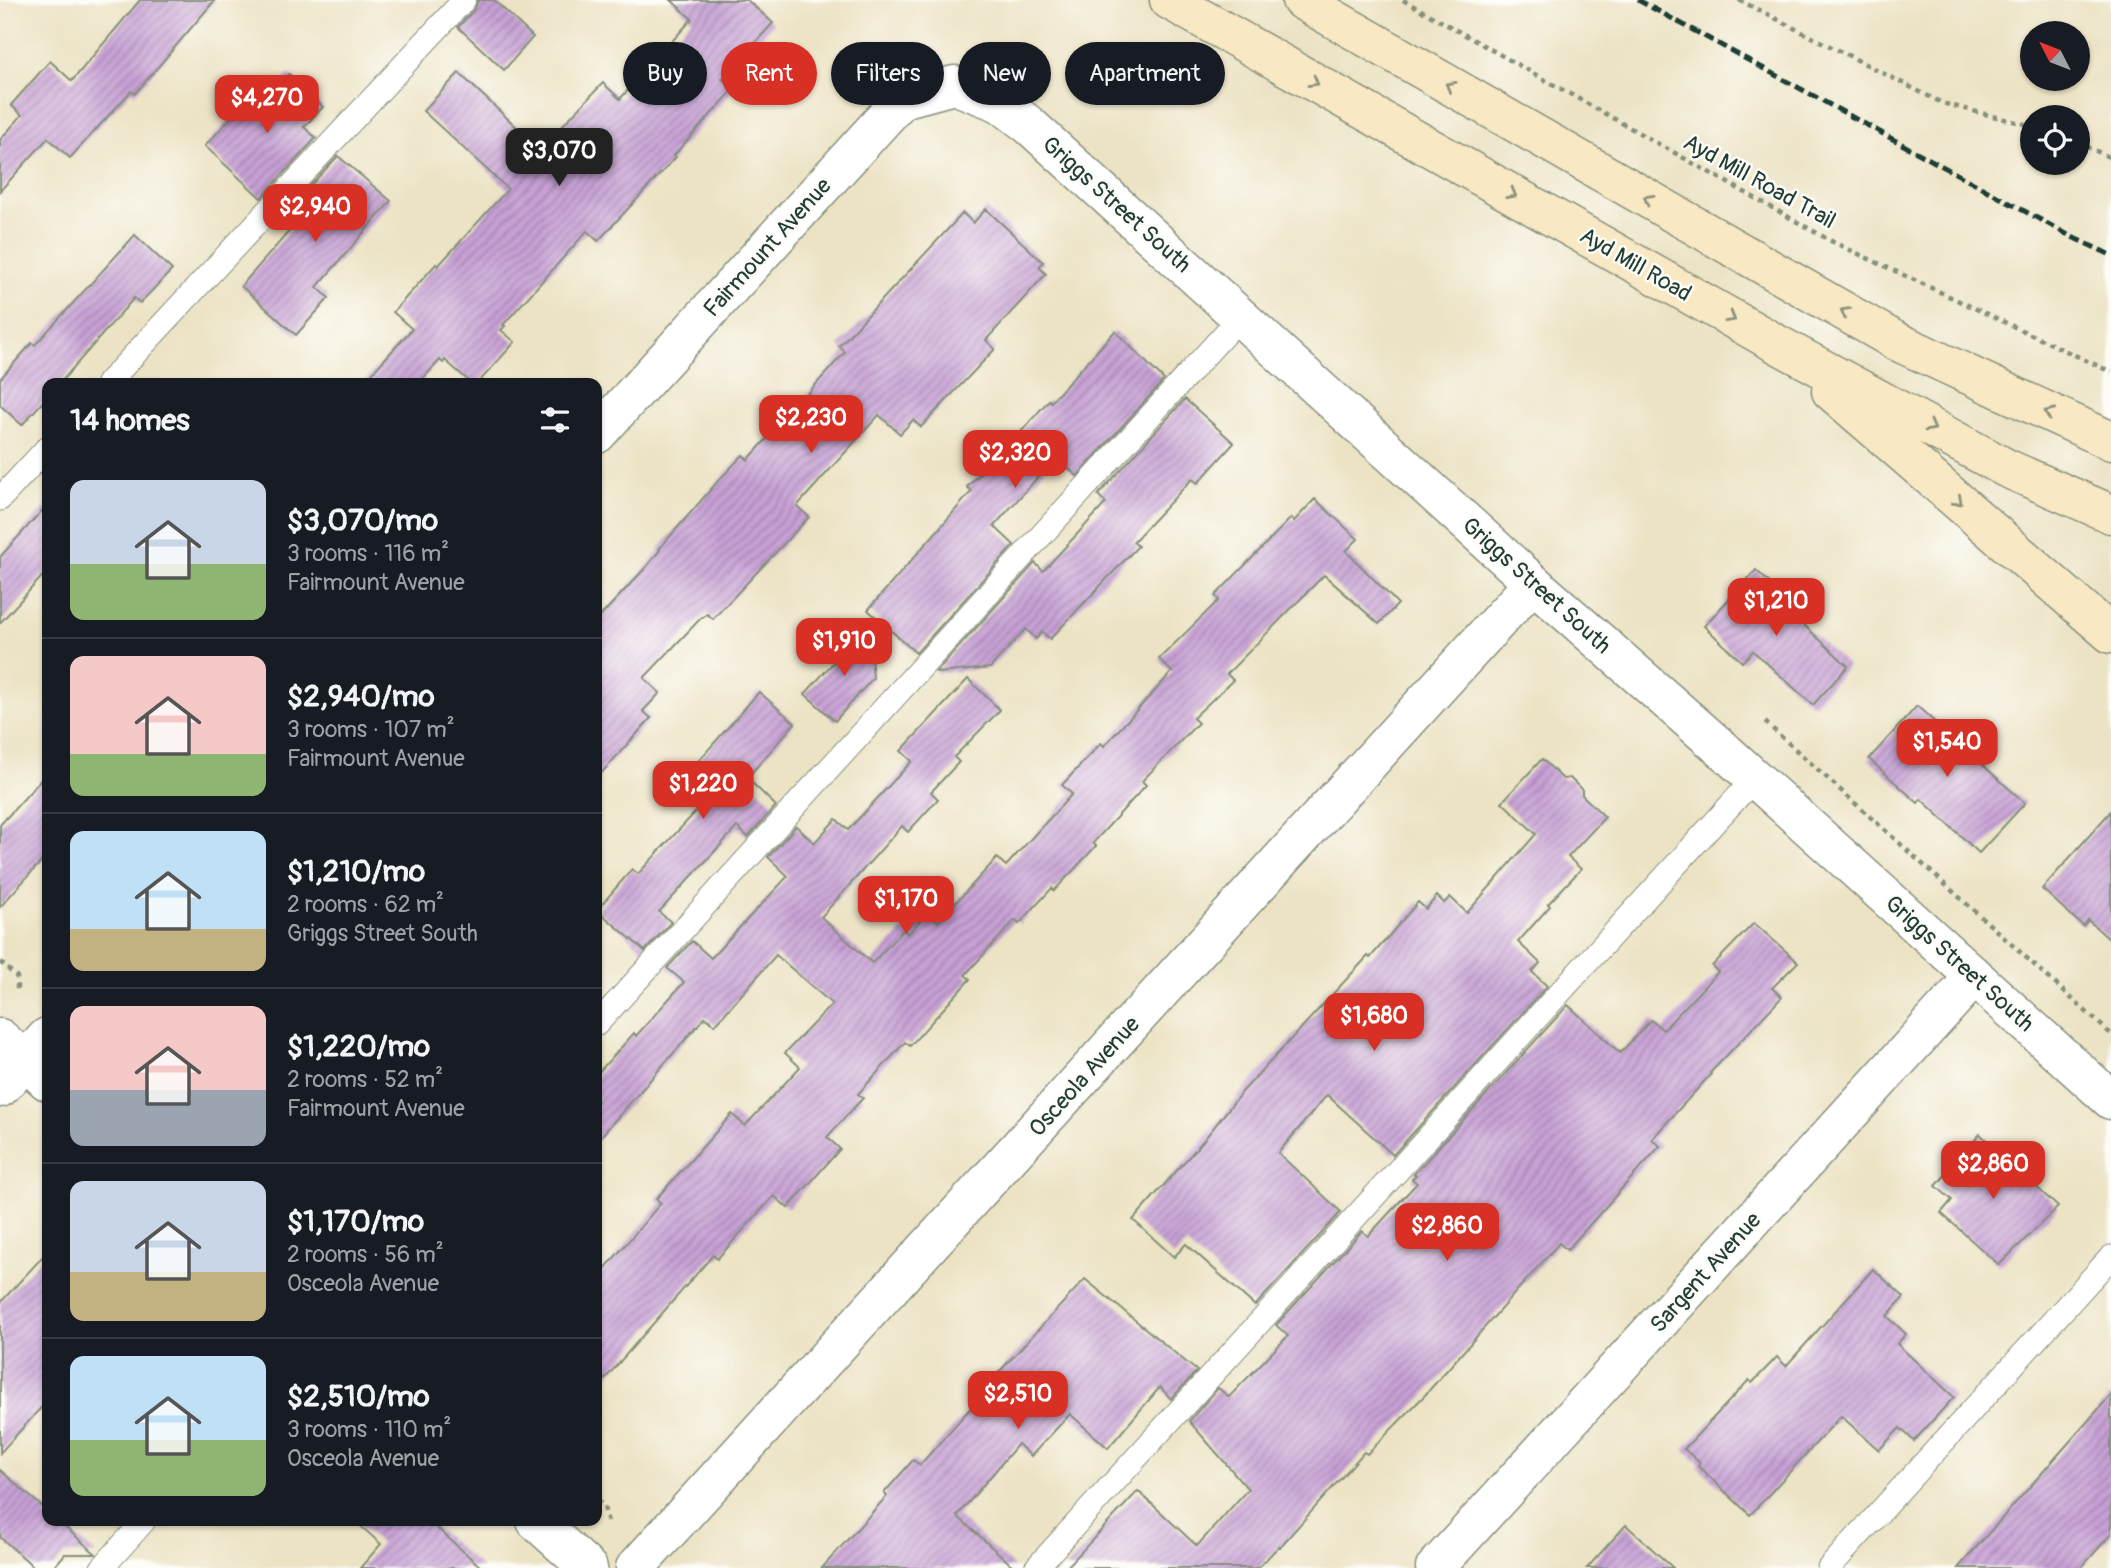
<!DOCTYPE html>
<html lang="en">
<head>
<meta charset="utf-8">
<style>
  :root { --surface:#171b24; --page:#20242c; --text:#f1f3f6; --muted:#9ea1a6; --line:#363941; --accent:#d93025 }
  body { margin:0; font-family:Pangolin,sans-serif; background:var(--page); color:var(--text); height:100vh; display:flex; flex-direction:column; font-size:26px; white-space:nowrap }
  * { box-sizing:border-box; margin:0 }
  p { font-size:23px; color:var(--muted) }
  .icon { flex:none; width:38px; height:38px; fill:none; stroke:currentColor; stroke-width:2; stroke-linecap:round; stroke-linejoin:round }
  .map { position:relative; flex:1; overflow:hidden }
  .side { position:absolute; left:42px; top:378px; width:560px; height:1148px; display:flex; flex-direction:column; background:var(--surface); border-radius:14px; box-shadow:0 2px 5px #0004 }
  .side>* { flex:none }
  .top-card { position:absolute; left:623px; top:42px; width:665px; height:63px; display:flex; gap:14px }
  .needle { width:46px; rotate:312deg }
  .buttons { position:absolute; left:2020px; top:21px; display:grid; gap:14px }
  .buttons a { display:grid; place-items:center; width:70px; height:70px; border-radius:50%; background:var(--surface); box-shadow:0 2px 5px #0004; font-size:35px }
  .price { position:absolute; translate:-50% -60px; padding:0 16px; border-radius:14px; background:var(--accent); color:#fff; font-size:23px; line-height:46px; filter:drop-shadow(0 2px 4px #0008) }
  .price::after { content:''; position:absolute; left:50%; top:42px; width:21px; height:16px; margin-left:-10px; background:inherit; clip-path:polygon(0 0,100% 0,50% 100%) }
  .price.current { background:#222; color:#fff }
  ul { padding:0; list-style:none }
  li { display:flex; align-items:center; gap:21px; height:175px; padding:0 28px }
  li+li { border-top:2px solid var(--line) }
  li span { display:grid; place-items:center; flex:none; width:196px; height:140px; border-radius:14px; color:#555 }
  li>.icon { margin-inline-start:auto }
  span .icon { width:84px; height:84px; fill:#fffc; stroke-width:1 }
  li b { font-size:30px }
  h2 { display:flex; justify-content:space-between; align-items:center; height:84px; padding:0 28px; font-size:30px }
  .pill { padding:0 24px; border-radius:32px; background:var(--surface); box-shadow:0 2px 5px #0004; font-size:24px; line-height:63px }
  .pill.current { background:var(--accent); color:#fff }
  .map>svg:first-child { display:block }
</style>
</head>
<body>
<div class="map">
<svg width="2111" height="1568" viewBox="0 0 2111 1568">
  <defs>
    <pattern id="building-hatch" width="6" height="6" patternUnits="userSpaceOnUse" patternTransform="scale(1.75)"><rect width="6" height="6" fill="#c7a0d5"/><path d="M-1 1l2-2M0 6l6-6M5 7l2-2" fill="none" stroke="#a184ae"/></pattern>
  </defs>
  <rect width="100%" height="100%" fill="#fdfcf7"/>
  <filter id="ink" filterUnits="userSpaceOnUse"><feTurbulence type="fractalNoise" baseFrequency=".0143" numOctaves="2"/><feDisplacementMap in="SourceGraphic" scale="14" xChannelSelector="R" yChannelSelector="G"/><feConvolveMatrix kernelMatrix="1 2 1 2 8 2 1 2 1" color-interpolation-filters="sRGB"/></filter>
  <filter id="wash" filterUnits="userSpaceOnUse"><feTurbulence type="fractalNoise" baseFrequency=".00686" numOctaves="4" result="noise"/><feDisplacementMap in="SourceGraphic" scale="28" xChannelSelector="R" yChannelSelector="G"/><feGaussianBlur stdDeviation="1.57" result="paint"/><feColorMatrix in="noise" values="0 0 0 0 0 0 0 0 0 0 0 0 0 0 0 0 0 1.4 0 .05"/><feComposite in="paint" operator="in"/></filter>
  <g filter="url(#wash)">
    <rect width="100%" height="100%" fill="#ece3c4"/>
    <g id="blocks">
      <g fill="url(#building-hatch)">
        <path d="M140,0H215L135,94L131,91L70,158L48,138L0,191V140L22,115L11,105L50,61L72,81Z"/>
        <path d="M478,0H494L533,37L504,70L458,27L474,10Z"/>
        <path d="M671,0H747L773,23L722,79L734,89L674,155L676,157L598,241L587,231L503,325L505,326L501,330L515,342L478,383H471L445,360L443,363L440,360L419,383H363L412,329L393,312L436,264L438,266L508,189L423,111L459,73L540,149L603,83L620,99L692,19Z"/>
        <path d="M289,74L323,107L304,127L316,138L261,198L205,146L255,91L265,101Z"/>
        <path d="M338,156L391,201L317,287L329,298L296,335L241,286L293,227L282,216Z"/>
        <path d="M986,209L1043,262L1039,267L1046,274L986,340L995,349L921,427L913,420L900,434L879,415L797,506L809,517L713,619L707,614L701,618L644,678L660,693L643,711L651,718L597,778V620L647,566L660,550L659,549L719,480L743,455L748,460L845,352L839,346L963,213L973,223Z"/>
        <path d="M135,235L172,270L140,303L134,298L60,383H47V397L22,425L0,405V379L32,343L35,345Z"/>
        <path d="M1115,331L1164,380L1077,476L1056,457L994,526L1014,545L916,653L868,610L972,491L967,487L1003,448L1005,450L1049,400L1051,402Z"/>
        <path d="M1185,399L1234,443L1198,483L1192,479L1133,542L1138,546L1050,639L1042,632L1036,639L1026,629L990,668L938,673L936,672L1035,563L1043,571L1106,503L1098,495Z"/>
        <path d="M1315,499L1358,539L1346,551L1398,604L1379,624L1324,575L1227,674L1233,680L1193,718L1198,723L1142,781L1146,785L1093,843L1096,846L1054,891L1052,888L1019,924L1015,920L965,975L970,979L910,1046L905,1042L858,1094L863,1098L827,1137L840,1149L788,1208L774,1196L717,1259L713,1255L597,1388V1278L661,1203L656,1199L732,1114L745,1126L800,1067L785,1053L832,1004L776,955L715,1025L705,1017L597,1141V1074L634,1033L636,1036L684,982L667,968L692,941L711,958L788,876L768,857L796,826L814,843L836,819L848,830L912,761L901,751L968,679L1000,710L954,757L959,762L931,792L938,799L908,832L902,826L821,917L872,963L903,930L908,934L928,913L938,922L997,858L1006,866L1072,794L1062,785L1101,743L1104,746L1172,672L1159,659L1219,600L1215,596L1291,518L1294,521Z"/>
        <path d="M47,505V571L0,623V557Z"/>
        <path d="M1756,570L1795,607L1790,612L1848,666L1813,705L1753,651L1742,662L1704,626Z"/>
        <path d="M868,624L873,678L835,721L805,694Z"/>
        <path d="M759,692L795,723L747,778L776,806L748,837L737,827L659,912L671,922L645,951L597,910L632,869L638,874L703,804L680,782Z"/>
        <path d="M1917,706L2025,803L1979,853L1921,799L1918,803L1869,759Z"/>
        <path d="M1542,759L1563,779L1570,778L1582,790V795L1605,817L1568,857L1581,869L1548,904L1550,906L1518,942L1540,963L1532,972L1547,986L1393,1155L1327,1095L1278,1153L1341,1212L1255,1306L1186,1244L1174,1257L1133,1220L1202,1142L1242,1092L1368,956L1370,958L1418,902L1426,909L1437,896L1444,903L1450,897L1467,913L1536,834L1502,802Z"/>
        <path d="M47,773V855L0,907V825Z"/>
        <path d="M2111,811V941L2088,920L2083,926L2042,889Z"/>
        <path d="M1754,923L1798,962L1772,988L1782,997L1710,1073L1711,1074L1652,1139L1660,1146L1567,1250L1559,1243L1425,1395L1367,1454L1364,1452L1280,1547L1279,1546L1258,1568H1066L1138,1491L1197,1546L1248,1489L1189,1421L1218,1388L1229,1397L1288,1336L1276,1325L1362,1231L1368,1236L1417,1183L1412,1179L1416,1175L1414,1174L1568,1005L1620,1053L1651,1020L1663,1030L1718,972L1712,966Z"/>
        <path d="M1980,1134L2058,1207L1999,1265L1941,1213L1952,1200L1936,1186Z"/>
        <path d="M47,1252V1401L0,1453V1303Z"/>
        <path d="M1873,1269L1904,1297L1887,1316L1906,1334L1897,1344L1954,1397L1914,1441L1900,1428L1879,1450L1841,1416L1750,1515L1698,1466L1700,1463L1684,1449L1749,1380L1752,1383L1777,1357L1786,1366Z"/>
        <path d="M1085,1279L1197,1371L1171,1399L1160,1387L1108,1448L1070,1414L1031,1456L1018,1444L957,1516L1015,1568H822L887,1496L884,1493L913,1460L920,1465L975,1403L972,1401Z"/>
        <path d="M2111,1395V1534L2081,1568H1958Z"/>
        <path d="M0,1470L47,1511V1521H58L96,1554H65L53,1568H35L0,1537Z"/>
        <path d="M355,1521H429L482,1568H360L381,1544Z"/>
        <path d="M1626,1525L1673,1568H1587Z"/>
      </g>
    </g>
  </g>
  <g filter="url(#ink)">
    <use href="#blocks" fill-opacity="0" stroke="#86907c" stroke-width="2"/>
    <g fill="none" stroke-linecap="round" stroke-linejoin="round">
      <g stroke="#86907c" stroke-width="25">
        <g id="service">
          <path d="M108,383L464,0"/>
          <path d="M0,499L47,448"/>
          <path d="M597,1024L1241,316"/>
          <path d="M102,1568L144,1521"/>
          <path d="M1036,1568L1755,778"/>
          <path d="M1829,1568L2111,1257"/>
        </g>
      </g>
      <g stroke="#86907c" stroke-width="41">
        <g id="minor">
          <path d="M597,434L902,99L954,85L1000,103L1029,125L1533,583L1730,756L2111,1100"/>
          <path d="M0,1038L47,1081"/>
          <path d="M0,1088L47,1037"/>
          <path d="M536,1521L588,1568"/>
          <path d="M635,1568L1533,583"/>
          <path d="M1435,1568L1975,976"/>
        </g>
      </g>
      <g stroke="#86907c" stroke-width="41">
        <g id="secondary">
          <path d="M1169,0L1777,344L2006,468L2111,514"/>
          <path d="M1301,0L1896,341L2111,441"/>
          <path d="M1831,391L2111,634"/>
        </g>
      </g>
      <g stroke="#86907c" stroke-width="4.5" stroke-dasharray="5 5" stroke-linecap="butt">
        <path d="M1403,0L1833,242L2111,372"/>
        <path d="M1739,0L1942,103L2032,126"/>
        <path d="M2077,142L2111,158"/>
        <path d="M1765,722L2111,1034"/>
        <path d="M0,962L17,977V990"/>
        <path d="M597,1500L604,1507L608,1522"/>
      </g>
      <use href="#service" stroke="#fff" stroke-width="23"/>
      <use href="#minor" stroke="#fff" stroke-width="38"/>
      <use href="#secondary" stroke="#f8e8c3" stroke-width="38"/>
      <path stroke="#1f3d34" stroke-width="5" stroke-dasharray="10 5" stroke-linecap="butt" d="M1638,0L2072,237L2111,255"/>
    </g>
    <defs><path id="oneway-chevron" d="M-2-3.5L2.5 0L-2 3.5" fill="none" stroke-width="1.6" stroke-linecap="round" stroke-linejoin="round" transform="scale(1.75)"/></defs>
    <g stroke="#8c927c">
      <use href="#oneway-chevron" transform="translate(1314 82) rotate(30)"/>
      <use href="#oneway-chevron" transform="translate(1450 86) rotate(-150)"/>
      <use href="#oneway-chevron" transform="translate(1512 194) rotate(30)"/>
      <use href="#oneway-chevron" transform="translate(1648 199) rotate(-150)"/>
      <use href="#oneway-chevron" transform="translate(1845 312) rotate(-150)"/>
      <use href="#oneway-chevron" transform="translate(1731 318) rotate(30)"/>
      <use href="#oneway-chevron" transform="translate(2049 413) rotate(-155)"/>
      <use href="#oneway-chevron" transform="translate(1931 427) rotate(28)"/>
      <use href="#oneway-chevron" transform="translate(1958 501) rotate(41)"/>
    </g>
  </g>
  <g text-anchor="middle" stroke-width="5" stroke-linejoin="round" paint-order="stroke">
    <g font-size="23" fill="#1f3d34" stroke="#fdfcf7">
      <text transform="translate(1760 181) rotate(29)" y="8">Ayd Mill Road Trail</text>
      <text transform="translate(1117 204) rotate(42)" y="8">Griggs Street South</text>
      <text transform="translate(767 247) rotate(-48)" y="8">Fairmount Avenue</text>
      <text transform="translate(1636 264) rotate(30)" y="8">Ayd Mill Road</text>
      <text transform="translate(1537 585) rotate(42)" y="8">Griggs Street South</text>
      <text transform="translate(1960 963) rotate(42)" y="8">Griggs Street South</text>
      <text transform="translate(1084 1076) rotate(-48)" y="8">Osceola Avenue</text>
      <text transform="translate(1705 1272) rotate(-48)" y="8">Sargent Avenue</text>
    </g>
  </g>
</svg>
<div class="buttons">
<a><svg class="needle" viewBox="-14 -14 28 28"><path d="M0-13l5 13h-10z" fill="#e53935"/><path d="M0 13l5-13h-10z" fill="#9ea1a6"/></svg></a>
<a><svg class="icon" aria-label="locate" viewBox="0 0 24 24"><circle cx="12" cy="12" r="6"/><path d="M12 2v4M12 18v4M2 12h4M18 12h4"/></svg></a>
</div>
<b class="price" style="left:267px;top:135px">$4,270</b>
<b class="price current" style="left:559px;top:188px">$3,070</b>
<b class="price" style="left:315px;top:244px">$2,940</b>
<b class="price" style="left:811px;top:455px">$2,230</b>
<b class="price" style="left:1015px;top:490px">$2,320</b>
<b class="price" style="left:1776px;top:638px">$1,210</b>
<b class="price" style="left:844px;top:678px">$1,910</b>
<b class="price" style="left:1947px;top:779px">$1,540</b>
<b class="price" style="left:703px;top:821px">$1,220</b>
<b class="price" style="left:906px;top:936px">$1,170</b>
<b class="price" style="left:1374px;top:1053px">$1,680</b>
<b class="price" style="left:1993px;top:1201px">$2,860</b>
<b class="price" style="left:1447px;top:1263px">$2,860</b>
<b class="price" style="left:1018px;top:1431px">$2,510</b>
<div class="top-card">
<a class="pill">Buy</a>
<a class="pill current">Rent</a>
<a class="pill">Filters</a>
<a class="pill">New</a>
<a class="pill">Apartment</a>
</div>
<section class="side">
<h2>14 homes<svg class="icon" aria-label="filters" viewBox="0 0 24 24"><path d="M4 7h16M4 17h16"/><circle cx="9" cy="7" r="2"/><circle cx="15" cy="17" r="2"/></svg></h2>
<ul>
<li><span style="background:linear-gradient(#c9d6e8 60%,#8fb573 0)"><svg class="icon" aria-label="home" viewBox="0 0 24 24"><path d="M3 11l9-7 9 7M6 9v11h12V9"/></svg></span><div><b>$3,070/mo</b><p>3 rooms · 116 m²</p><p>Fairmount Avenue</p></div></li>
<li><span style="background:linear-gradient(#f6c9c9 70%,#8fb573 0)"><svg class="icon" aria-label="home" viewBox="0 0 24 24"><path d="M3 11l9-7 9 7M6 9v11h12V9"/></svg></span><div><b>$2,940/mo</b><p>3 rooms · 107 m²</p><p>Fairmount Avenue</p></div></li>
<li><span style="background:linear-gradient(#bfe0f5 70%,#c2b280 0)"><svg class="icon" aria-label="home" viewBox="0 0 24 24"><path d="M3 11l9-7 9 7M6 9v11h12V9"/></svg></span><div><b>$1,210/mo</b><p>2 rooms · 62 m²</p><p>Griggs Street South</p></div></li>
<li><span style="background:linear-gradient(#f6c9c9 60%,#9aa5b1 0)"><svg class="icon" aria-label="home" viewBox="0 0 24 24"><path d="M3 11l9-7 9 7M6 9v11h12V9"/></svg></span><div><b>$1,220/mo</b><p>2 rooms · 52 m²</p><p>Fairmount Avenue</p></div></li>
<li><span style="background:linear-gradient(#c9d6e8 65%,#c2b280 0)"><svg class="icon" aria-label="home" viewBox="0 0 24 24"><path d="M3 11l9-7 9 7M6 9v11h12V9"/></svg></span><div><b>$1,170/mo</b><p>2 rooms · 56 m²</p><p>Osceola Avenue</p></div></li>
<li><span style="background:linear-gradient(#bfe0f5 60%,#8fb573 0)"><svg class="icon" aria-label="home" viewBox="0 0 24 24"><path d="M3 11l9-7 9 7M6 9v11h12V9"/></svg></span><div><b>$2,510/mo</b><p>3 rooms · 110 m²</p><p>Osceola Avenue</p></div></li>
</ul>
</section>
</div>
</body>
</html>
